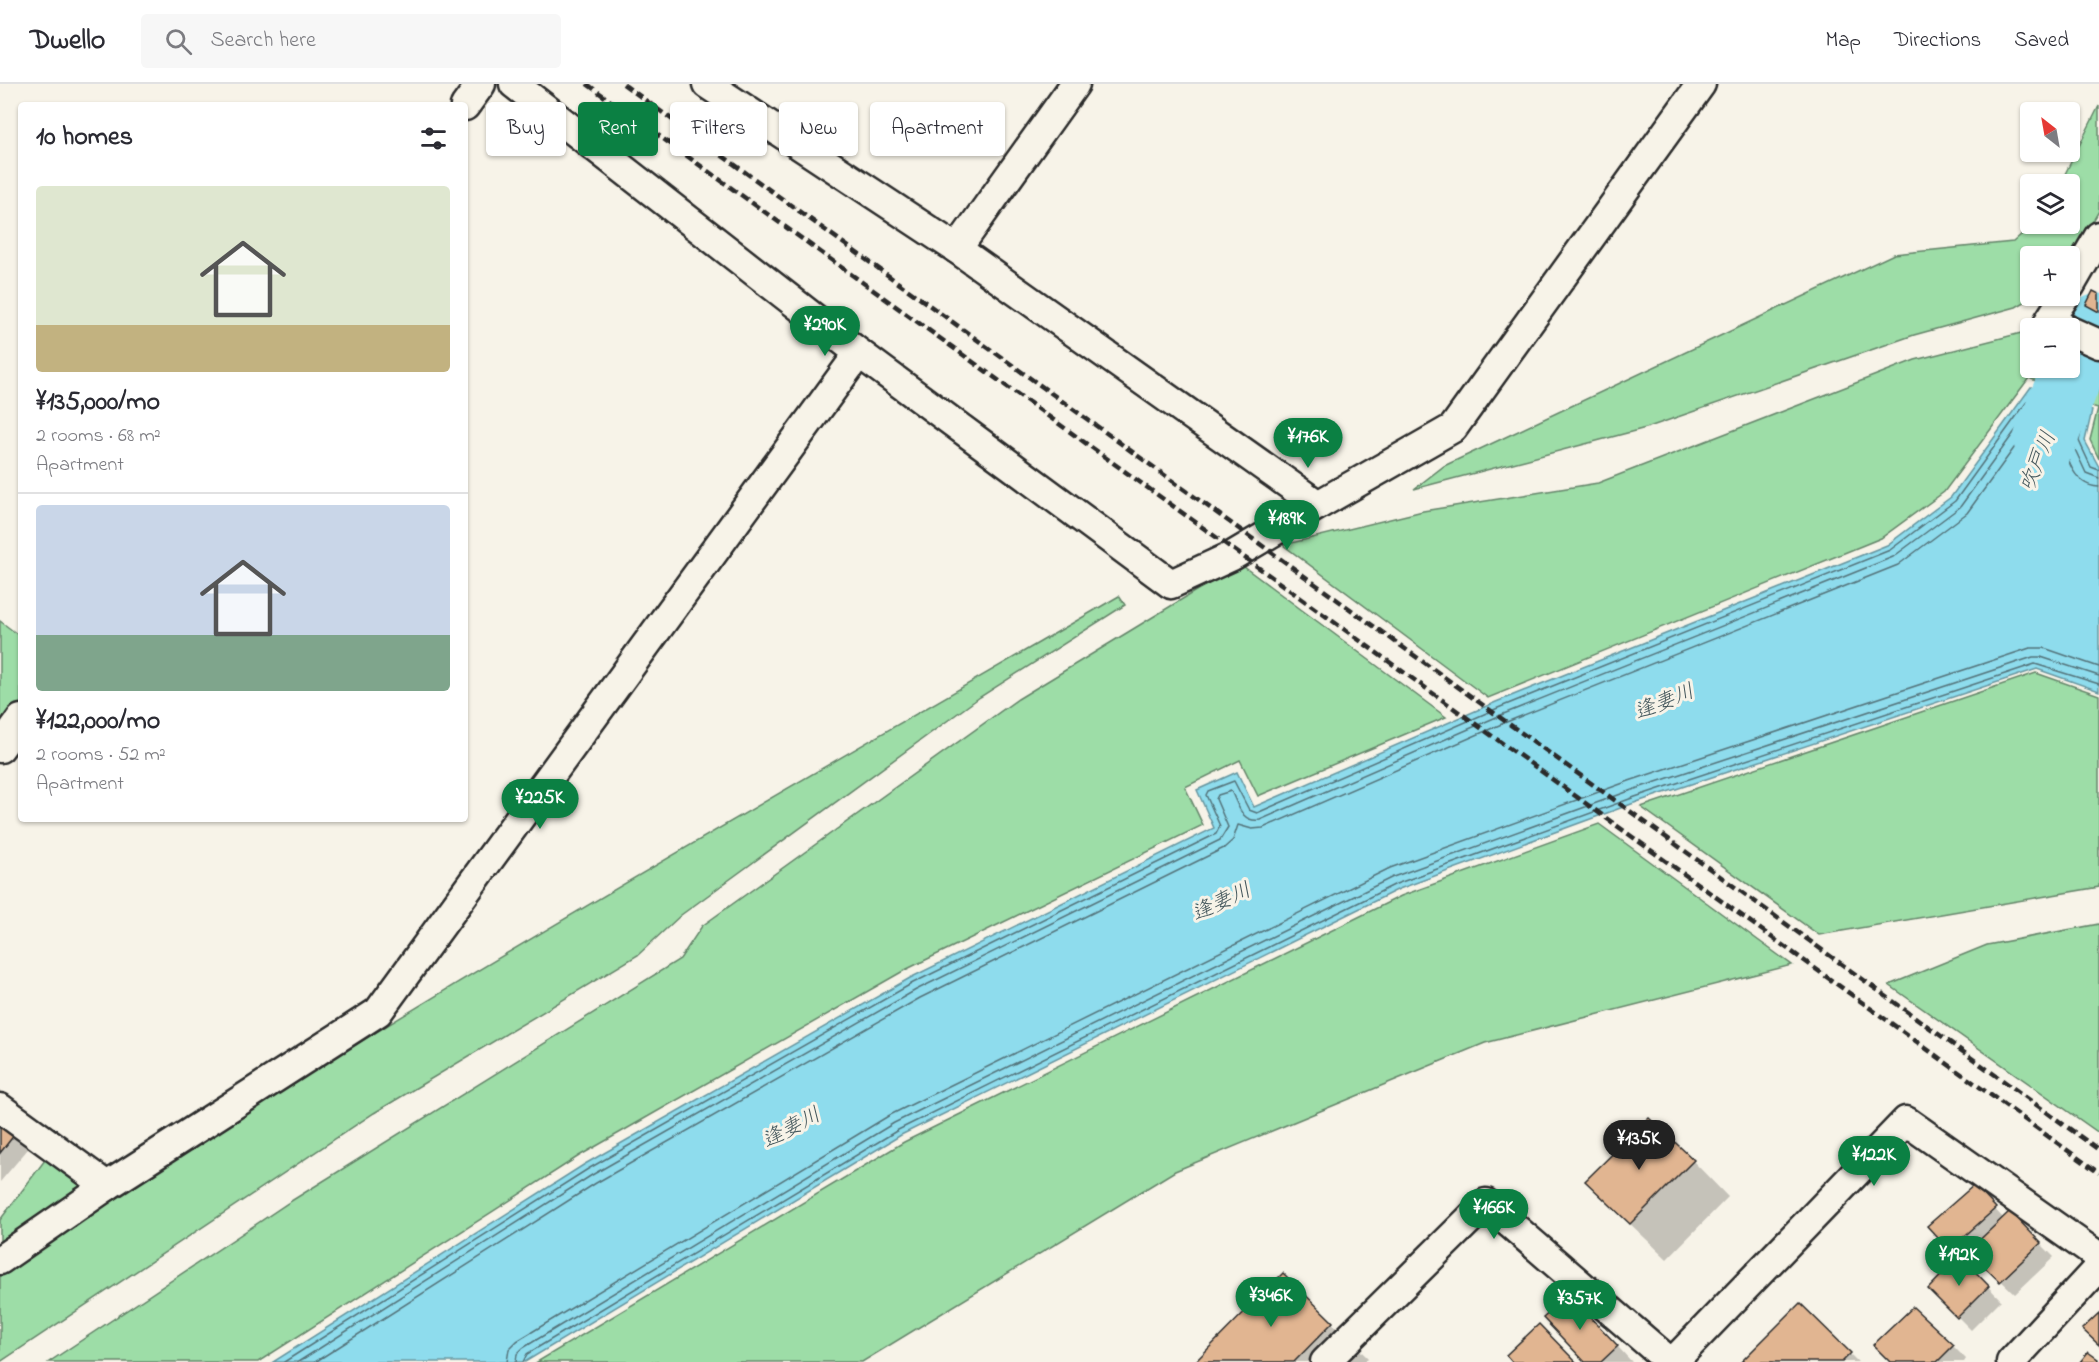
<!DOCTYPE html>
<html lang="en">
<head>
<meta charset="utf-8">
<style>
  :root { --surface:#fff; --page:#f7f7f7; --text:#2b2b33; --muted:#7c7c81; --line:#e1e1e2; --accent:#0b8043 }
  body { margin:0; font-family:"Indie Flower","Klee One",sans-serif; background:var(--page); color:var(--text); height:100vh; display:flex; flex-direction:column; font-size:22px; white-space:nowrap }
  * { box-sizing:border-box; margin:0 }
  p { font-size:20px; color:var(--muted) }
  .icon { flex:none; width:33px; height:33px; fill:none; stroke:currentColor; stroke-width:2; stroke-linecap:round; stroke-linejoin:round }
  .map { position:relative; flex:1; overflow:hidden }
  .panel { position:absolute; left:18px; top:18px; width:450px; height:720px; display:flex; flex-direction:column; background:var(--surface); border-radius:6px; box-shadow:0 2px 4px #0004 }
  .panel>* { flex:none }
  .top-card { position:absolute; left:486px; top:18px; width:570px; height:54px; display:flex; gap:12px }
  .needle { width:39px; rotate:329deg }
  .controls { position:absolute; left:2020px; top:18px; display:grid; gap:12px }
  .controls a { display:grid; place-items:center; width:60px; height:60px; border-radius:6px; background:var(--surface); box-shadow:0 2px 4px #0004; font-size:30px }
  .price { position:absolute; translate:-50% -51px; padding:0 14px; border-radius:21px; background:var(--accent); color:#fff; font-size:20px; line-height:39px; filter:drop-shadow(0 2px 3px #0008) }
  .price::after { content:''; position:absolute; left:50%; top:36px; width:18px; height:14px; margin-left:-9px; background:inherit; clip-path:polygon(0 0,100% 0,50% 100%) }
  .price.current { background:#222; color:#fff }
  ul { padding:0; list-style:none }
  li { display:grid; align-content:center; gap:12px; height:318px; padding:0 18px }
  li+li { border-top:2px solid var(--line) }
  li span { display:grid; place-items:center; height:186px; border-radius:6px; color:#555 }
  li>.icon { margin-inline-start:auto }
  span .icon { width:108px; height:108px; fill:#fffc; stroke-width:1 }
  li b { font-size:26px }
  h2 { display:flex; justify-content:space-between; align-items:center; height:72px; padding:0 18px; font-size:26px }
  .chip { padding:0 21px; border-radius:6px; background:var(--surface); box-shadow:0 2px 4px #0004; font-size:21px; line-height:54px }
  .chip.current { background:var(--accent); color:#fff }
  header { display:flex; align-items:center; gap:36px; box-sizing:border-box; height:84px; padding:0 30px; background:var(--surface); border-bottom:2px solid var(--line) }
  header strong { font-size:28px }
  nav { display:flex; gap:33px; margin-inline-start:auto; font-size:21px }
  .search { width:420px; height:54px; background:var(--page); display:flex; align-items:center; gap:15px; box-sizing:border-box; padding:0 21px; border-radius:6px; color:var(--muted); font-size:22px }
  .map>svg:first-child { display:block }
</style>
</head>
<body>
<header>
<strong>Dwello</strong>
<div class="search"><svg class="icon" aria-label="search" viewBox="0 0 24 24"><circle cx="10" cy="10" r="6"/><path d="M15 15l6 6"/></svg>Search here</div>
<nav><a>Map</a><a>Directions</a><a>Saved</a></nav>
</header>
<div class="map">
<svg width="2099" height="1278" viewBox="0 0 2099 1278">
  <rect width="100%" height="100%" fill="#f7f3e8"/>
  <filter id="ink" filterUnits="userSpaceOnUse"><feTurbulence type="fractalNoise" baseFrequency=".0167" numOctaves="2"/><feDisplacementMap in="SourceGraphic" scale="12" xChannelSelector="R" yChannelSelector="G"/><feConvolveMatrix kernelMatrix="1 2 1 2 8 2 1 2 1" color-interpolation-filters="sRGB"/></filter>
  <g filter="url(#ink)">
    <g fill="#9ddda7" stroke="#648469" stroke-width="1.5">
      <path d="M2099,22V127L2070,176V172H2031V212H2035L2016,223L1914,251L1646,344L1414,405L1444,382L1894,170L2013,158L2033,140H2070V100H2060Z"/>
      <path d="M2021,249L2031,253V284H2048L2041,299L2029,294L1944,408L1881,454L1488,614L1283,461L1423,427L1598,399L1915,276Z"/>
      <path d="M2099,292V375L2090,356L2098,324L2084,320Z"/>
      <path d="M1240,480L1446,633L1258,712L1240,676L1185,703L1203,741L905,886L579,1072L258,1278H49L288,1119L680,875L702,842L1018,615Z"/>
      <path d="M1119,512L1125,521L980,613L681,831L638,871L374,1029L0,1278V1191C360,944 743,732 1119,512Z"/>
      <path d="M0,537L21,553V625L0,652Z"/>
      <path d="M2036,589L2099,611V803L1819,851L1641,723Z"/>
      <path d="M1599,740L1792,881L1485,959L1175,1087L862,1278H537L904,1058L1401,812Z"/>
      <path d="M2099,840V1049L1889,901L1987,861Z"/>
      <path d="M48,1072L90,1102L0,1165V1136Z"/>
    </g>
    <path fill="#8edced" stroke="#66959f" stroke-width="1.5" d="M2070,273L2097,284L2078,322L2092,327L2085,357L2099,383V607L2037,585L1637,718L1399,805L901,1051L525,1278H273L585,1080L910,894L1214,744L1197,706L1237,688L1254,723L1496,618L1887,461L1951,413L2031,303L2046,309L2057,284H2070Z"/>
    <g fill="#0003">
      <path d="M0,1040L28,1065L0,1098Z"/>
      <path d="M1693,1077L1728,1113L1667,1175L1623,1133Z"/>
      <path d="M1974,1103L2004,1135L2010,1129L2054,1173L2015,1210L1973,1170L1964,1178L2001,1216L1971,1246L1930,1205L1960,1174L1929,1142Z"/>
      <path d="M1283,1191L1368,1274L1364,1278H1197Z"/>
      <path d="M1800,1221L1858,1278H1743Z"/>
      <path d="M1913,1225L1953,1262L1966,1275L1964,1278H1892Z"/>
      <path d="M1604,1248L1632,1278H1588Z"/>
    </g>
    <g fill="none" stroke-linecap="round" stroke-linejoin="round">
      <g stroke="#537279" stroke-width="1.5">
        <path d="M2070,279L2087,288L2072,323L2084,333L2079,357L2091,383L2099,386"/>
        <path d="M284,1278L588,1085L913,899L1216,750L1220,742L1206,711L1208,707L1234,697L1249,726L1257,729L1498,624L1890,466L1955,417L2031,312L2045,315L2051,312L2062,284"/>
        <path d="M298,1278L592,1091L916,906L1220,756L1228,743L1216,715L1218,711L1231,707C1238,720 1241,739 1260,736L1501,631L1893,473L1960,423L2034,321C2069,320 2054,312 2070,289L2077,293L2065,323L2068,331L2075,338L2072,359L2086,389L2099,394"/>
        <path d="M315,1278L596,1099L920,914L1224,764L1233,756L1238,741L1252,745L1263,744L1504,639L1898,481L1967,429L2038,331H2057L2065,341C2061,364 2071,402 2099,403"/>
        <path d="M507,1278L509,1265L517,1257L890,1031L1390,784L1629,697L2030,564H2044L2099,583"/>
        <path d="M516,1278L517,1270L523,1264L894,1039L1393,793L1632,706L2033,573H2041L2099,592"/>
        <path d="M523,1278L527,1270L898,1046L1396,800L1635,713L2035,580L2099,600"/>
      </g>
      <path stroke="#8edced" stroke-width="63" d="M2045,356L2071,291L2099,241"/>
    </g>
    <g fill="#e1b591" stroke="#2b2b2b" stroke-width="1.5">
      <path d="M2093,207L2099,210V228L2086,221Z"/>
      <path d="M1649,1034L1694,1076L1630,1140L1585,1097Z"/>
      <path d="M0,1038L15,1050L0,1069Z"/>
      <path d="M1974,1101L1996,1124L1949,1166L1927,1142Z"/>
      <path d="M2010,1127L2041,1159L2000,1198L1968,1167Z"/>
      <path d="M1960,1172L1989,1202L1957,1234L1928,1205Z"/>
      <path d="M1283,1189L1333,1238L1294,1278H1195Z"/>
      <path d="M1569,1211L1618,1262L1601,1278H1585L1543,1234Z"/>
      <path d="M1800,1219L1851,1269L1842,1278H1741Z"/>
      <path d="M1913,1223L1954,1261L1937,1278H1890L1873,1261Z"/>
      <path d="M2099,1229V1261L2082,1245Z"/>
      <path d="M1539,1240L1576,1278H1512L1506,1271Z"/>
      <path d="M2088,1268L2099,1276V1278H2080Z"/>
    </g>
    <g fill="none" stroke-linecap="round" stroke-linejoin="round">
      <g stroke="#2b2b2b" stroke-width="33">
        <g id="street">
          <path d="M514,0L859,269L1171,500L1232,472L1318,421"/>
          <path d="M707,0L957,165"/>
          <path d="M1075,0L957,165L1318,421L1453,344L1701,0"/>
          <path d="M465,22L481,0"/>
          <path d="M2070,202L2099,152"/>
          <path d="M2065,212L2049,237L2065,244"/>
          <path d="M2070,247L2099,260"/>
          <path d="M0,664L21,635"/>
          <path d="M0,1024L107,1102"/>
          <path d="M0,1176L107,1102L378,928L859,269"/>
          <path d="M1325,1278L1486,1119L1670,1278"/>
          <path d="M1673,1278L1906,1037L2099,1173"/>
          <path d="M2011,1278L2099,1183"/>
        </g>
      </g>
      <use href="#street" stroke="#f7f3e8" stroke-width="28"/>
      <g stroke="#2b2b2b" stroke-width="4.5" stroke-dasharray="9 4.5" stroke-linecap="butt">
        <path d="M587,0L2099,1089"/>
        <path d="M623,0L2099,1066"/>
      </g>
    </g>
  </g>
  <g text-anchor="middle" stroke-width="6" stroke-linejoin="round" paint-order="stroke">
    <g font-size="21" font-style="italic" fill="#44575c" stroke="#f7f3e8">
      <text transform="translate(2037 377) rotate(-68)" y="7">吹戸川</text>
      <text transform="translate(1664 617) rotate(-22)" y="7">逢妻川</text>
      <text transform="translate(1221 817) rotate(-25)" y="7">逢妻川</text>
      <text transform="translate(791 1043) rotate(-28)" y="7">逢妻川</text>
    </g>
  </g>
</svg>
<div class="controls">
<a><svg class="needle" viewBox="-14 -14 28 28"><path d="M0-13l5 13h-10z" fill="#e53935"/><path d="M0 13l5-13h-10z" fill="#7c7c81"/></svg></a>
<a><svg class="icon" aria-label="layers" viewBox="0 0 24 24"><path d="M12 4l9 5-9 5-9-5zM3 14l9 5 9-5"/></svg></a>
<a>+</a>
<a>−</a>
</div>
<b class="price" style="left:825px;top:273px">¥290K</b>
<b class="price" style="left:1308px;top:385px">¥176K</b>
<b class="price" style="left:1287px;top:467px">¥189K</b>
<b class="price" style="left:540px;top:746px">¥225K</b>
<b class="price current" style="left:1639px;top:1087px">¥135K</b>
<b class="price" style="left:1874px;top:1103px">¥122K</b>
<b class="price" style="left:1494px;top:1156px">¥166K</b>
<b class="price" style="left:1959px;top:1203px">¥192K</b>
<b class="price" style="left:1271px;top:1244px">¥346K</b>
<b class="price" style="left:1580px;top:1247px">¥357K</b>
<div class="top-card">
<a class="chip">Buy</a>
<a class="chip current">Rent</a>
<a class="chip">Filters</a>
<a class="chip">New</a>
<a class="chip">Apartment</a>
</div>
<section class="panel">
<h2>10 homes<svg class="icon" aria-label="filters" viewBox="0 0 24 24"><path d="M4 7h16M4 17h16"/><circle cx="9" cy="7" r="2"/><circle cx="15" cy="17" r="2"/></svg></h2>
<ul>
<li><span style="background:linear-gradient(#dfe7d0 75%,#c2b280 0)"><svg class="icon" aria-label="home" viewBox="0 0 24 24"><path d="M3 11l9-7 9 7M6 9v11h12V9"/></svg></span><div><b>¥135,000/mo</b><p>2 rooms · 68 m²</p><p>Apartment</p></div></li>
<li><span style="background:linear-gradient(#c9d6e8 70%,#7fa58c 0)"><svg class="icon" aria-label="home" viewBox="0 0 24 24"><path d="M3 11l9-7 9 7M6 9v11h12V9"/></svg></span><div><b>¥122,000/mo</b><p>2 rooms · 52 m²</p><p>Apartment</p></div></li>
</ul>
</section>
</div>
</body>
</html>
